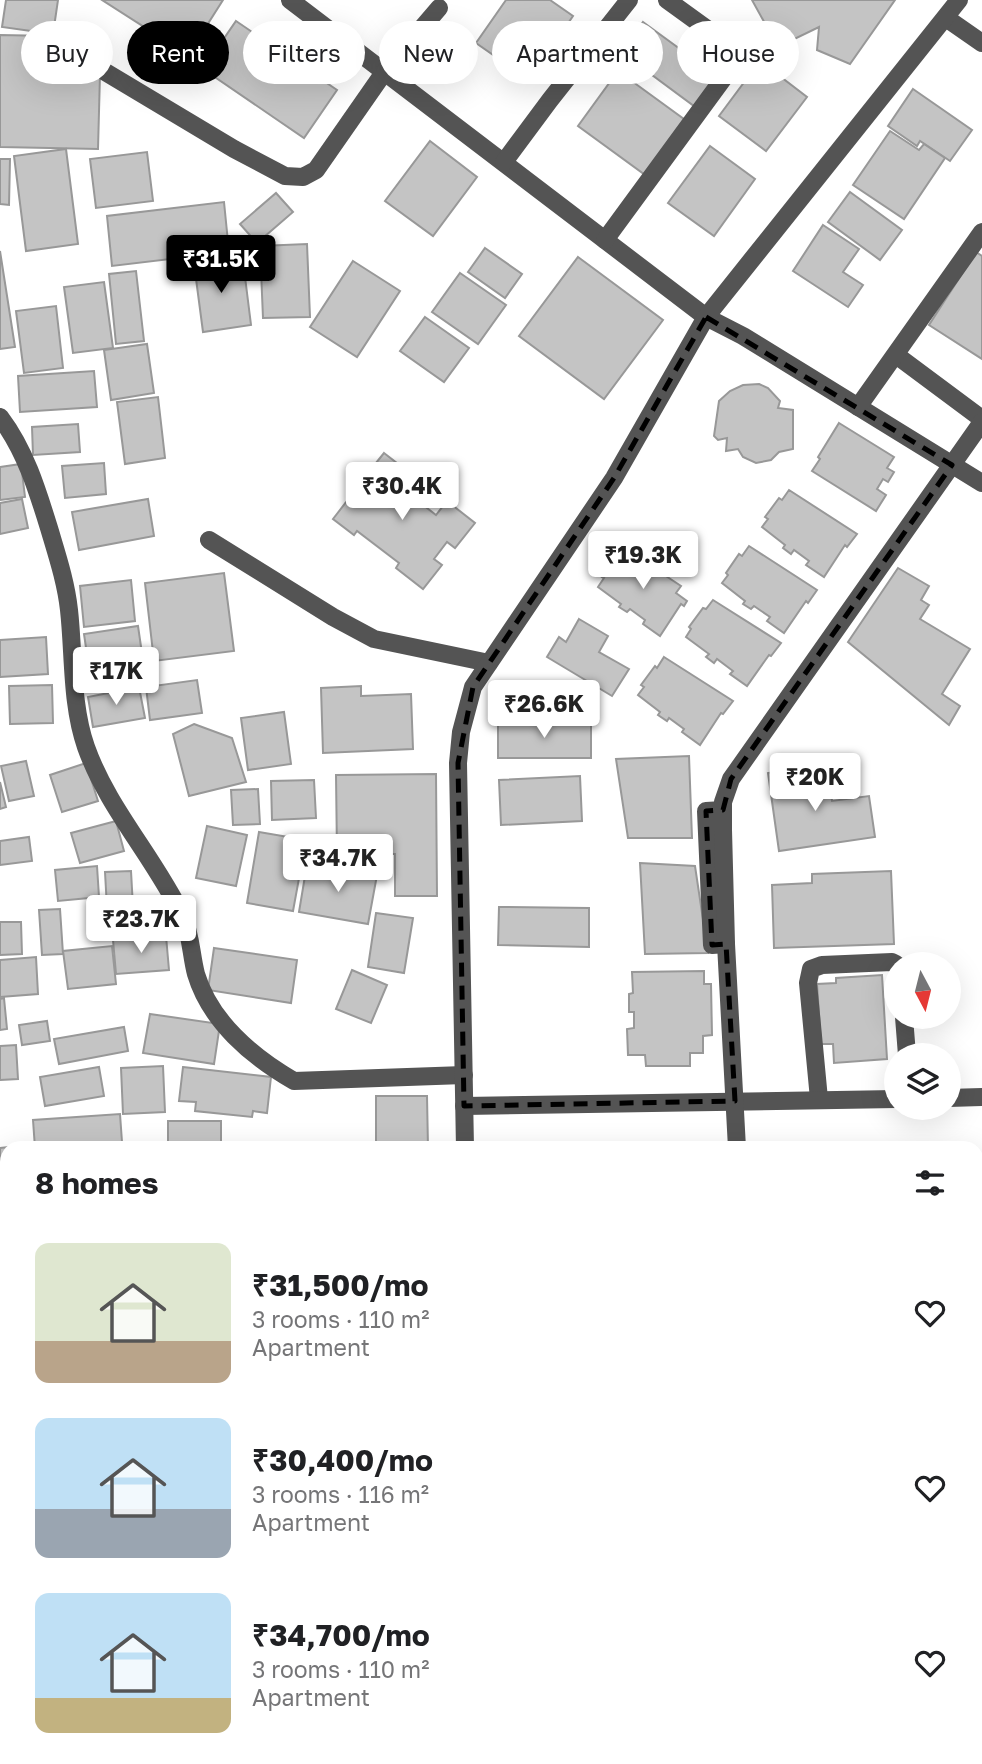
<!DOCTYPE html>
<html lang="en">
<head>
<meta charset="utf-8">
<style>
  :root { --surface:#fff; --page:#f2f2f2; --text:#202124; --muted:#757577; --accent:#000 }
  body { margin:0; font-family:"Golos Text",sans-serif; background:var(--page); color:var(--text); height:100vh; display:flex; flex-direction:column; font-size:26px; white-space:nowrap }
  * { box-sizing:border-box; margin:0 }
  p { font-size:23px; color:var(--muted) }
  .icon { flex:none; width:38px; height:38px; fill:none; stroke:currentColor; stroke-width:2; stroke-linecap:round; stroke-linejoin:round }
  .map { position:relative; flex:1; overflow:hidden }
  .panel { position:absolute; left:0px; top:1141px; width:984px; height:623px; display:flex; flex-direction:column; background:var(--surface); border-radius:21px 21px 0 0; box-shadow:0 7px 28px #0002 }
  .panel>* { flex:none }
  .top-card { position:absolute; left:21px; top:21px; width:942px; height:63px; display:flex; gap:14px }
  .needle { width:46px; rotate:173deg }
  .controls { position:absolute; left:884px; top:952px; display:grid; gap:14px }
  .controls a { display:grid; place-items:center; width:77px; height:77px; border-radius:50%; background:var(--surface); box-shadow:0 7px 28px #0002; font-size:35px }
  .price { position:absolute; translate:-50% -60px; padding:0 16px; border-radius:7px; background:#fff; color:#222; font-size:23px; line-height:46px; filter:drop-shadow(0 2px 4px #0008) }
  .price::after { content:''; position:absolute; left:50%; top:42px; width:21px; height:16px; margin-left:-10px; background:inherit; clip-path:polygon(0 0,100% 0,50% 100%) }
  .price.current { background:var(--accent); color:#fff }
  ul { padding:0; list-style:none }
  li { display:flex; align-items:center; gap:21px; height:175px; padding:0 35px }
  li span { display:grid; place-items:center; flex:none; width:196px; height:140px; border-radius:14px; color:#555 }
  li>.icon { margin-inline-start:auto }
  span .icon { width:84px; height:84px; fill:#fffc; stroke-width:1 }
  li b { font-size:30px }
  h2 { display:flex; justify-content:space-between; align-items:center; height:84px; padding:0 35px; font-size:30px }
  .chip { padding:0 24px; border-radius:32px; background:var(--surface); box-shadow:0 7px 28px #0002; font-size:24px; line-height:63px }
  .chip.current { background:var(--accent); color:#fff }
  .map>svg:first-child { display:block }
</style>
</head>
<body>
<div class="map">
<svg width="982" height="1764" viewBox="0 0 982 1764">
  <rect width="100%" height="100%" fill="#fff"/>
  <path fill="#dbdbdb" d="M0,1633H7V1757H976V1635H982V1764H0Z"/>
  <path fill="#a2a2a2" d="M7,1694V1757H777L778,1764H0V1697Z"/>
  <g fill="#c4c4c4" stroke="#989898" stroke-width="2">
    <path d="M6,0H58L53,34L2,27Z"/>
    <path d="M102,0H223L188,55Z"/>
    <path d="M506,0H550L573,16L529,80L476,43Z"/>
    <path d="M752,0H895L850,64L817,50L819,27L778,47Z"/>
    <path d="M236,21L337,90L304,138L203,69Z"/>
    <path d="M643,22L721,79L698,109L621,52Z"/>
    <path d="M0,35L101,37L98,149L0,147Z"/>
    <path d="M760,61L807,97L766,151L719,116Z"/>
    <path d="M618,71L688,122L648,177L578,126Z"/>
    <path d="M913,89L972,130L950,161L920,141L917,146L888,126Z"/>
    <path d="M890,131L919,150L924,144L945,158L904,219L853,185Z"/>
    <path d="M430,141L477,177L433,236L385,201Z"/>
    <path d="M710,146L755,179L714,236L668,203Z"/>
    <path d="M66,149L78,244L26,251L14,156Z"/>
    <path d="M147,152L153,201L96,208L90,159Z"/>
    <path d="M0,159H10L9,205L0,204Z"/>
    <path d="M850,192L902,230L880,260L828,222Z"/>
    <path d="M276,193L293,212L257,243L240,224Z"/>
    <path d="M224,202L229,252L112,266L107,216Z"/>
    <path d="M823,225L859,249L843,272L863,285L848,307L793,271Z"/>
    <path d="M307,244L310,317L263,318L260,246Z"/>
    <path d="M485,248L522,274L505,298L468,272Z"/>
    <path d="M0,251L15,347L0,349Z"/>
    <path d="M976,252L982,256V359L929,325Z"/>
    <path d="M193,256L244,269L251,325L203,332Z"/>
    <path d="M578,257L663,320L604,399L519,336Z"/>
    <path d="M353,261L400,291L357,357L310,327Z"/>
    <path d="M136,271L144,341L116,344L109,274Z"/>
    <path d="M460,273L506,305L478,344L432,312Z"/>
    <path d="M104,282L113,348L73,353L64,287Z"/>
    <path d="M56,306L63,368L24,373L16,311Z"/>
    <path d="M425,317L469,348L444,382L400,351Z"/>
    <path d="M147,344L154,393L111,400L104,350Z"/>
    <path d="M94,371L97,407L20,412L18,376Z"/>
    <path d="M759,384L768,388L780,401L778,408L793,410V449L779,452L771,460L756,463L743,457L738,449L726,451L727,438L718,440L714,436L719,401L730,391L743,385Z"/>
    <path d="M158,397L165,458L125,464L117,402Z"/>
    <path d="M839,423L894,457L887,468L894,472L888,482L883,479L877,489L886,495L876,511L812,471L820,459L818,457Z"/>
    <path d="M78,424L80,452L33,455L32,427Z"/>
    <path d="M384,453L411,474L400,487L436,515L447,501L475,523L455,548L447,542L434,559L442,565L423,589L396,568L399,563L357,531L354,535L333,519L350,497L354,500L368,483L363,479Z"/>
    <path d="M104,463L106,494L65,498L62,466Z"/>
    <path d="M21,464L25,497L0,500V467Z"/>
    <path d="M789,490L857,534L847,547L845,545L824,577L806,565L809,561L794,550L791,554L783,548L785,545L762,527L768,519L765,517L779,498L782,500Z"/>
    <path d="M22,499L28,528L0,534V503Z"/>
    <path d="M148,499L154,536L79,550L72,512Z"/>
    <path d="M749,546L817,590L808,603L806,601L784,633L767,621L770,617L754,606L751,609L743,604L745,601L722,583L728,575L726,573L739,554L742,556Z"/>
    <path d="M625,549L681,586L676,593L687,601L684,606L681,604L660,636L643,624L645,620L630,609L627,612L619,607L621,604L598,587L604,578L602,577L616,557L618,559Z"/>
    <path d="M898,568L929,586L921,600L929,605L920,619L970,649L942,694L960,706L949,725L848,642Z"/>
    <path d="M224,573L234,651L154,661L145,583Z"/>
    <path d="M131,580L135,621L84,627L80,586Z"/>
    <path d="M713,600L781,643L771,656L769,655L747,686L730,674L733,671L717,659L714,663L706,657L709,654L686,637L691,629L689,627L703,608L706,609Z"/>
    <path d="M579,619L608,636L599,652L629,669L612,696L547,657L559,637L566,642Z"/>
    <path d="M138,626L146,681L92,689L84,634Z"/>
    <path d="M46,637L48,674L0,677V640Z"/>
    <path d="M664,657L733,701L723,714L721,713L700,745L682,732L684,729L669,718L667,721L658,715L660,712L638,695L644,687L641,685L655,666L657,668Z"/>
    <path d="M197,680L202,713L150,720L146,687Z"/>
    <path d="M52,685L53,723L10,724L9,686Z"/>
    <path d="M361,686V696L411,694L413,749L323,753L321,688Z"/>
    <path d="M139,687L145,718L93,727L88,697Z"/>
    <path d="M284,712L291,764L248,770L241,718Z"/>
    <rect x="498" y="723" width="93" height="35"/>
    <path d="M194,724L232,738L246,782L189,796L173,734Z"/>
    <path d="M689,756L692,838H628L616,759Z"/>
    <path d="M26,761L34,796L9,801L1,766Z"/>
    <path d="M86,763L98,801L62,812L50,775Z"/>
    <path d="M806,767L809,792L830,789L832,801L869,796L875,837L779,851L768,773Z"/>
    <path d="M436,774L437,896H395V854H337L336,775Z"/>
    <path d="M580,776L582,821L501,825L499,780Z"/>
    <path d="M314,780L316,818L272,820L271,781Z"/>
    <path d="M0,782L6,807L0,809Z"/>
    <path d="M258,789L260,824L233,825L231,790Z"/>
    <path d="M116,821L124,851L80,863L71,833Z"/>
    <path d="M207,826L247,835L236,886L196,878Z"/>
    <path d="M259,832L306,840L293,911L247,903Z"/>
    <path d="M29,837L32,861L0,865V841Z"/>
    <path d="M640,863L695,866L708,953L645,954Z"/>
    <path d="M307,864L377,875L368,924L299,912Z"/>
    <path d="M97,866L99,897L58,901L55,870Z"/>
    <path d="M131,871L133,907L107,908L105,872Z"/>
    <path d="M891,871L894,944L774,948L772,885L812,883V874Z"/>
    <path d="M499,907L589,908V947L498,945Z"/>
    <path d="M157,908L158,932L121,933L120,909Z"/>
    <path d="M60,909L63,954L42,955L39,910Z"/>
    <path d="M376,913L413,918L404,973L368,967Z"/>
    <path d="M0,922H21L22,954L0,955Z"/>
    <path d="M166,936L169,970L116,974L113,940Z"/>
    <path d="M112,946L116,984L68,989L63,951Z"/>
    <path d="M214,948L297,960L291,1003L208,990Z"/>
    <path d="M36,957L38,994L0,997V960Z"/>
    <path d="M352,970L387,985L371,1023L336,1009Z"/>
    <path d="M704,971V984H711L712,1035L703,1036V1053H690V1066H646L645,1055H628L627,1029L634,1028V1012H629V994L633,993L632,972Z"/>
    <path d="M882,975L887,1059L834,1063L833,1044H821L817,984L836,983V978Z"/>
    <path d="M4,998L7,1029L0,1030V999Z"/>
    <path d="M150,1014L220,1024L214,1064L143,1053Z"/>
    <path d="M47,1021L50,1041L22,1045L19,1025Z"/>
    <path d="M124,1027L128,1051L59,1064L54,1039Z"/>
    <path d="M16,1045L18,1079L0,1080V1046Z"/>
    <path d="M163,1066L165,1112L123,1114L121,1068Z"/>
    <path d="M99,1067L104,1096L45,1106L40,1077Z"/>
    <path d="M183,1067L271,1077L267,1113L253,1111L252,1117L195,1111L196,1102L179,1101Z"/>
    <path d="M376,1096H427L428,1148H376Z"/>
    <path d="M120,1114L122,1142L35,1148L33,1120Z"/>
    <rect x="168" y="1121" width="53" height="27"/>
    <path d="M17,1146L18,1148H7V1193L0,1194V1148Z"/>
    <path d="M7,1200V1253L0,1255V1201Z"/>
    <path d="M7,1261V1302L0,1271V1262Z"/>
    <rect x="0" y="1331" width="7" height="65"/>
  </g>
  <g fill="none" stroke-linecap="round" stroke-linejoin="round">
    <g stroke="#dbdbdb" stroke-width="21">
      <g id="major">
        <path d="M0,1515H7"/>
        <path d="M976,1515H982"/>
        <path d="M976,1576H982"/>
        <path d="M0,1580H7"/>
      </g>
    </g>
    <g stroke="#545454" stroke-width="18">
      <path d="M290,0L706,317L743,336L982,483"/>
      <path d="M946,18L982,43"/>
      <path d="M102,70L234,149L285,176L303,177L316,170L385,71L439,8"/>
      <path d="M504,162L550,100L629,0"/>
      <path d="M605,240L734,64L735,54L732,47L667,0"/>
      <path d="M896,355L982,419"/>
      <path d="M858,407L982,232"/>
      <path d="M0,417C25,450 37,489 49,528C57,555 66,582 69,610C74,655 71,704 86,747C108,809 155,858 183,917C191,934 191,955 196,974C210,1021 252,1057 294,1081L464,1075"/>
      <path d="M209,540L333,617L374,639L489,663"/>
      <path d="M723,810L706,811L712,945L726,944"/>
      <path d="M904,1017L907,1055"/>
      <path d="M948,1098L982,1097"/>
      <path d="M819,1099L808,983L811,969L822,965L892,962L896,964"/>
      <path d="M464,1106L896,1099"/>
      <path d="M465,1148L458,763L461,732L473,687L614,478L706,317L959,0"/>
      <path d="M737,1148L726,944L723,830V802L731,779L982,422"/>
      <path d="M976,1342H982"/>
    </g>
    <use href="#major" stroke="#000" stroke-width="18"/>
  </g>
  <path fill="none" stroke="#000" stroke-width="5" stroke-dasharray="14 9" stroke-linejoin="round" d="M706,317L952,465L731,779L723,810L706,811L712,945L726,944L735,1101L464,1106L458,763L473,687L614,478Z"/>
</svg>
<div class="controls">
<a><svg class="needle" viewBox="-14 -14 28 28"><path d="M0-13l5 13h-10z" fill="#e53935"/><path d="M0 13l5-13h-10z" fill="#757577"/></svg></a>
<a><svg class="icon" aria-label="layers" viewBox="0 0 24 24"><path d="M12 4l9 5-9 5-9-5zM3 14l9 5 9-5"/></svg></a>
</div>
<b class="price current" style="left:221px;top:295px">₹31.5K</b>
<b class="price" style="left:402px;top:522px">₹30.4K</b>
<b class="price" style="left:643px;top:591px">₹19.3K</b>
<b class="price" style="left:116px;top:707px">₹17K</b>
<b class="price" style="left:544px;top:740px">₹26.6K</b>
<b class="price" style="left:815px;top:813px">₹20K</b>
<b class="price" style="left:338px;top:894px">₹34.7K</b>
<b class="price" style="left:141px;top:955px">₹23.7K</b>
<div class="top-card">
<a class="chip">Buy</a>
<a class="chip current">Rent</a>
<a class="chip">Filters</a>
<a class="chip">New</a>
<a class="chip">Apartment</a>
<a class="chip">House</a>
</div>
<section class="panel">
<h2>8 homes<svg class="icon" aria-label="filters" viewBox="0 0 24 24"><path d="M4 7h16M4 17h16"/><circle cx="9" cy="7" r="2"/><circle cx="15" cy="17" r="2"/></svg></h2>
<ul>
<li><span style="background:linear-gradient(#dfe7d0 70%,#b9a48a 0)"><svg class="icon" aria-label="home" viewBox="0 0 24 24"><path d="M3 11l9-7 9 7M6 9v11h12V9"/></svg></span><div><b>₹31,500/mo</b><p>3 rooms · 110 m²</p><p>Apartment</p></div><svg class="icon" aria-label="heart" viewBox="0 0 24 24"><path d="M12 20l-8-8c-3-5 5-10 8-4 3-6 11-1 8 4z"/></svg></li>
<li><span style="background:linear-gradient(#bfe0f5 65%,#9aa5b1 0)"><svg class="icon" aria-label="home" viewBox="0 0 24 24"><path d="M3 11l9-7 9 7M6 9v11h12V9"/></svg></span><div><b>₹30,400/mo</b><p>3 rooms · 116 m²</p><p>Apartment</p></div><svg class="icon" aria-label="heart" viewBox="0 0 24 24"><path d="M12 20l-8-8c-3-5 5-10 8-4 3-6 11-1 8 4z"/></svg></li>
<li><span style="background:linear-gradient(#bfe0f5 75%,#c2b280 0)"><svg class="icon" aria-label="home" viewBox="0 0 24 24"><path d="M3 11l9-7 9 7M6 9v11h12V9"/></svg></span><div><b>₹34,700/mo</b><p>3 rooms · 110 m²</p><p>Apartment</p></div><svg class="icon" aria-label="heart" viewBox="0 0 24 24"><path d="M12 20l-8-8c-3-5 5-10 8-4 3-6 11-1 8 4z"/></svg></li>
</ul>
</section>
</div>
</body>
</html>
